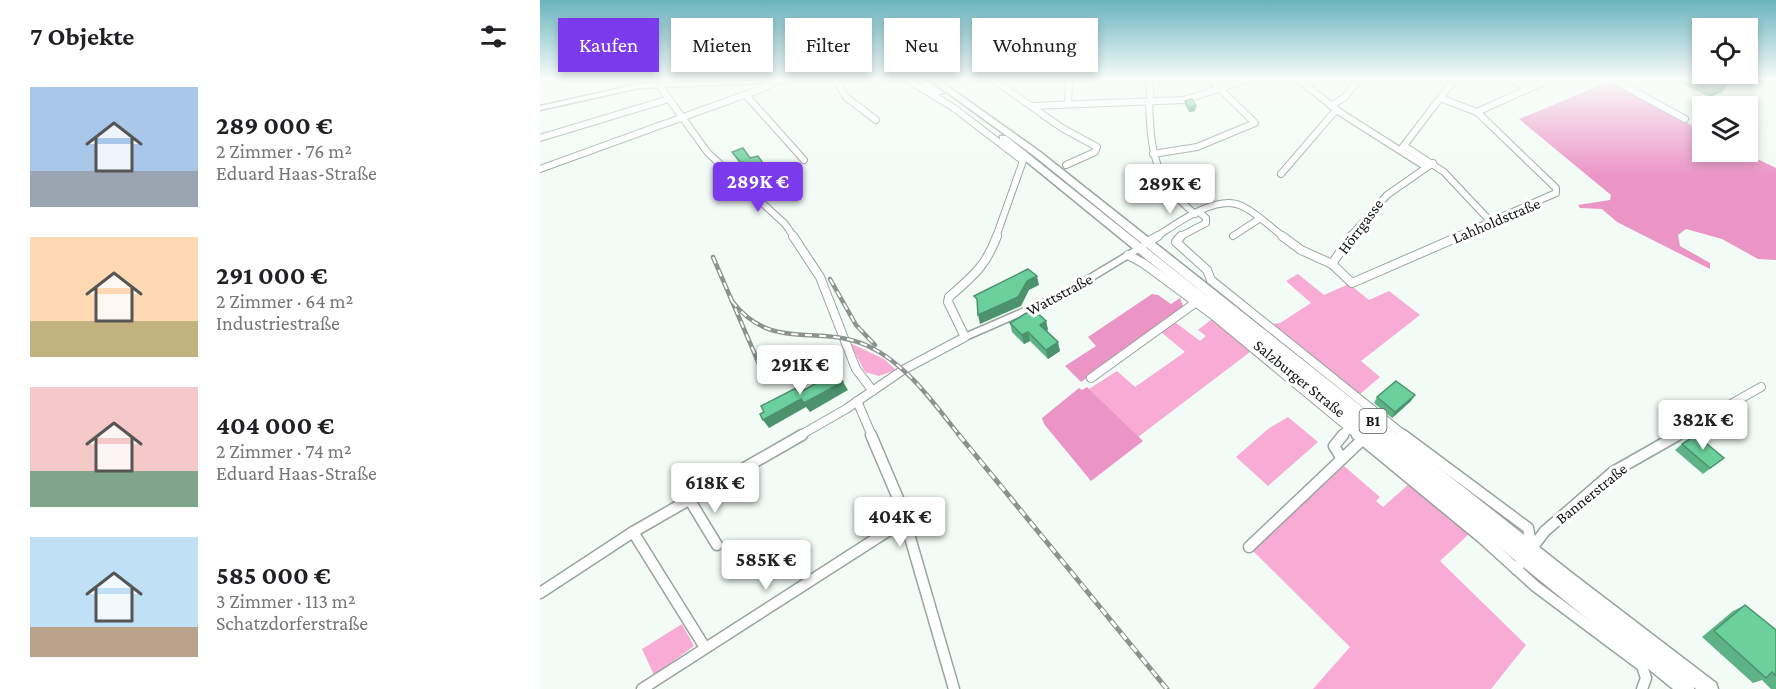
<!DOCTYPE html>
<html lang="de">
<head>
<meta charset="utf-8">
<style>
  :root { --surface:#fff; --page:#f2f2f2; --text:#202124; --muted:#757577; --accent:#7c3aed }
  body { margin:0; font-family:"Crimson Pro",serif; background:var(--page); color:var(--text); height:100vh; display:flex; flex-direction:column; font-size:22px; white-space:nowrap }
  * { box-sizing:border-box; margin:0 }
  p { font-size:20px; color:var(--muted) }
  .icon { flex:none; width:33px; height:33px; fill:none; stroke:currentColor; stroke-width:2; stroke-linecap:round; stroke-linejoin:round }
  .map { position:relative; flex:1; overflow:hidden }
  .side { display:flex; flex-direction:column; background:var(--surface); width:540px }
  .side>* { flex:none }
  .top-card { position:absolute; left:18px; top:18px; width:570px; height:54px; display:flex; gap:12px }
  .controls { position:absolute; left:1152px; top:18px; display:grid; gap:12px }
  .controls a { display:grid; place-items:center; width:66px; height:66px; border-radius:0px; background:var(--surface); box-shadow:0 3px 9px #0003; font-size:30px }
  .price { position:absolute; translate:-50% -51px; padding:0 14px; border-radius:6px; background:#fff; color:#222; font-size:20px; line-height:39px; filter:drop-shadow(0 2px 3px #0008) }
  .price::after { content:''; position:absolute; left:50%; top:36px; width:18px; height:14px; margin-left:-9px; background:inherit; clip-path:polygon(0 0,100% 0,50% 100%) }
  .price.active { background:var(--accent); color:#fff }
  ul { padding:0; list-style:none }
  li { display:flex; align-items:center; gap:18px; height:150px; padding:0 30px }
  li span { display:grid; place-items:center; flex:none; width:168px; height:120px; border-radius:0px; color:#555 }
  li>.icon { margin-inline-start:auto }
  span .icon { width:72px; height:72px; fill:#fffc; stroke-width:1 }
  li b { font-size:26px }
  h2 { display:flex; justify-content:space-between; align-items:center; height:72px; padding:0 30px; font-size:26px }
  .tag { padding:0 21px; border-radius:0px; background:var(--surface); box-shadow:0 3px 9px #0003; font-size:21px; line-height:54px }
  .tag.active { background:var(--accent); color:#fff }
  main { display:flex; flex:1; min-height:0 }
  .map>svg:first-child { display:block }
</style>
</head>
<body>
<main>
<section class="side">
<h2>7 Objekte<svg class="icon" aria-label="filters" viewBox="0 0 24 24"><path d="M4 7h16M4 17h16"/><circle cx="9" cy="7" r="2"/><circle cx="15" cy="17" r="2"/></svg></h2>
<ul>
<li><span style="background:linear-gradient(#a9c7e8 70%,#9aa5b1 0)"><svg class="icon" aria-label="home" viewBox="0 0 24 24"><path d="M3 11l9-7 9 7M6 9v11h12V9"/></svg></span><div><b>289 000 €</b><p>2 Zimmer · 76 m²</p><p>Eduard Haas-Straße</p></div></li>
<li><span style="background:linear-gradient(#ffd9b3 70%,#c2b280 0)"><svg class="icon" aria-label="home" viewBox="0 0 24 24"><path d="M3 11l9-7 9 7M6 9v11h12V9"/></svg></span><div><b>291 000 €</b><p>2 Zimmer · 64 m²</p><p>Industriestraße</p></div></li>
<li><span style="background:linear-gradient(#f6c9c9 70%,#7fa58c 0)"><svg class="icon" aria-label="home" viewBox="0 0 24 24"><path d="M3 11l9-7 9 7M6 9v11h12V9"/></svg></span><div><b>404 000 €</b><p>2 Zimmer · 74 m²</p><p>Eduard Haas-Straße</p></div></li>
<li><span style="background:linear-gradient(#bfe0f5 75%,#b9a48a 0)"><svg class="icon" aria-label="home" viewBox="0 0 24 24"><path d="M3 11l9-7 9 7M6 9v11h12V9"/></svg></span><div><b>585 000 €</b><p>3 Zimmer · 113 m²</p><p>Schatzdorferstraße</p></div></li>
</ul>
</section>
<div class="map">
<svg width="1236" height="689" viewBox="0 0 1236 689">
  <rect width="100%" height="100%" fill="#f2fbf5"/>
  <g fill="#f7abd5">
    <path d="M758,274L784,295L809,284L829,300L849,291L880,315L821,361L840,377L819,395L733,324L740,323L771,303L746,281Z"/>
    <path d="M672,319L710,352L598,437L549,389L577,371L595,387L645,352L621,332L635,322L660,341L666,336L658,330Z"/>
    <path d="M310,343L344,359L356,370L339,376L325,372Z"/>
    <path d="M748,417L778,442L728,486L696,457L728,429Z"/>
    <path d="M804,466L840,497L836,501L843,507L869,484L929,534L900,561L986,645L951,689H773L810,647L713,551Z"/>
    <path d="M142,624L154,646L114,675L102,649Z"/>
  </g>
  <g fill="#eb94c6">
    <path d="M1071,81L1162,131V152H1203L1236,168V260L1218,259L1182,239L1146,229L1138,235L1140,246L1170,263V269L1077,222L1062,209L1040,208L1038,205L1070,200L1071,195L979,119Z"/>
    <path d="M612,294L618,295L631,304L640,298L643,306L642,310L541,382L525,366L556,346L548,337Z"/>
    <path d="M547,387L603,441L551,481L504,424L502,418L539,388L542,390Z"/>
  </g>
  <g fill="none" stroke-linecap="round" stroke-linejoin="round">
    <g stroke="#9aa39d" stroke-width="8">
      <g id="minor-far2">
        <path d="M296,80L306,97L336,120"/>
        <path d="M368,80L414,108L483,161L456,237"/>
        <path d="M454,80L522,128L557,147L555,152L526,165"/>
        <path d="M609,80L611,102"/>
        <path d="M759,80L801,113L886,167"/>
        <path d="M973,80L988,89"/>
        <path d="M1079,83L1145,119"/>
        <path d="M122,85L121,88L168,153L245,224L254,237"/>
        <path d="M206,95L264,160"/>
        <path d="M900,98L937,112L1016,188V193L916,237"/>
        <path d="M609,102C611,153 614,180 655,214"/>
        <path d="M528,104L529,80"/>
        <path d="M491,106L644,100L706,80"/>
        <path d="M791,106L805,97L818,80"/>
        <path d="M937,112L1008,80"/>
        <path d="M0,138L129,99"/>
        <path d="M866,147L904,172L951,222"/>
        <path d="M862,148L914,80"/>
        <path d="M613,154L657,147L715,123L671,80"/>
        <path d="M0,169L226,87L234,81"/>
        <path d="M741,174L796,110"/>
        <path d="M693,236L719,219"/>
        <path d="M616,237C636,224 677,193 702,206C717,213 730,227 744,237"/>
        <path d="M639,237L666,223V218L659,212"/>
        <path d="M810,237L847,195L893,163"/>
      </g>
    </g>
    <g stroke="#9aa39d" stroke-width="10">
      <g id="minor-far1">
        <path d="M253,236L280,277L316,369L333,391"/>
        <path d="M641,236L636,242L667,270L671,280L865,436"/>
        <path d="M742,236L761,250L792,264L811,236"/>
        <path d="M608,242L618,236"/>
        <path d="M588,255L603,263L673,315L819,436"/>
        <path d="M792,264L812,283L920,236"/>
        <path d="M551,378L655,303"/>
        <path d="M317,401L332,436"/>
        <path d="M259,436L306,409L363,370L425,337L408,302L409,297C433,276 446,266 457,236"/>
        <path d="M802,436L809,428"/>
        <path d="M1135,436L1221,387"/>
      </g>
    </g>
    <g stroke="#9aa39d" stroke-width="13">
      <g id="minor">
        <path d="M331,435L360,503L414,689"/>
        <path d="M817,435L942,538L995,586L1102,666L1106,678L1102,689"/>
        <path d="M863,435L988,528L992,549"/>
        <path d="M802,459L794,446L803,435"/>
        <path d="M149,499L177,545"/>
        <path d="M93,532L164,646"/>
        <path d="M709,547L823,439"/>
        <path d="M976,569L1005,531L1073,472L1138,435"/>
        <path d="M0,593L93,532L262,435"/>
        <path d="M102,689L365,520"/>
      </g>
    </g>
    <g stroke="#9aa39d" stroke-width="3">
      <g id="tertiary">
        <path d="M206,80H254L251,82L99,88L0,110V106L99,84Z"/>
        <path d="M604,242L608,245L607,247L525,297L428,339H422L421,337L422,335L519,293Z"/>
      </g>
    </g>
    <g stroke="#9aa39d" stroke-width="3">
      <g id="primary">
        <path d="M377,80H386L404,93L397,95Z"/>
        <path d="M390,80H399L499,151L1032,573L1176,683L1178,689H1156L1154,687V689H1133L460,140V136H466L673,301L493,155Z"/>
      </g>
    </g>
    <use href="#minor-far2" stroke="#fff" stroke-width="6"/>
    <use href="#minor-far1" stroke="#fff" stroke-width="8"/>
    <use href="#minor" stroke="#fff" stroke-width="10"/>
    <use href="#tertiary" fill="#fff" fill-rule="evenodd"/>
    <use href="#primary" fill="#fff" fill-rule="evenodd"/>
    <g stroke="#8c928e" stroke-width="4.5">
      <g id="rail-far1">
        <path d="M173,257L223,373"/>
        <path d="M290,279L316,325L335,345"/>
        <path d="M192,301C232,353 277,323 328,346C367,364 394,404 420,436"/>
      </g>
    </g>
    <g stroke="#8c928e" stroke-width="5">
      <path id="rail" d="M419,435L627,689"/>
    </g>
    <use href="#rail-far1" stroke="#fff" stroke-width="2" stroke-dasharray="7" stroke-linecap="butt"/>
    <use href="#rail" stroke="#fff" stroke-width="3" stroke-dasharray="8" stroke-linecap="butt"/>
  </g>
  <g fill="#5db386">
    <path d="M1136,80H1183L1182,92L1169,97Z"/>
    <path d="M645,101L655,111L649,112L645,105Z"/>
    <path d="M192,152L210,158L230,174L219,178L213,170L204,169Z"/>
    <path d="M506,321L508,330L506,331L520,351L508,359L490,341L484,344L472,332L470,323Z"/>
    <path d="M837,397L871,401L852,418L834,403Z"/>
    <path d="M1142,444L1184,458L1163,474L1135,450Z"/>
    <path d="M1205,605L1236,630V689H1231L1222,680L1213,683L1162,637L1193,611Z"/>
  </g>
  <g fill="#4c926d">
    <path d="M1188,83L1182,92L1169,97L1175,88Z"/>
    <path d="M656,106L655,111L649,112V107Z"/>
    <path d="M226,167L230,174L219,178L216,171Z"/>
    <path d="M497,276L499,285L489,290L481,306L440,324L438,315L487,281Z"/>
    <path d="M506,321L508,330L502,333L500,325Z"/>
    <path d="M488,332L490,341L484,344L482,335Z"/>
    <path d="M518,342L520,351L508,359L506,350Z"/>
    <path d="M303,382L308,390L270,412L266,407L229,428L223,420L261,399Z"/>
    <path d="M875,395L871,401L852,418L855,412Z"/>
  </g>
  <g fill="#6cd09c" stroke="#4c926d" stroke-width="1.5">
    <path d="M1159,80H1183L1188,83L1175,88Z"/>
    <path d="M652,99L656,106L649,107L645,101Z"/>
    <path d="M203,148L210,158L218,156L226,167L216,171L209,163L200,162L192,152Z"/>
    <path d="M488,269L497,276L487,281L478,297L438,315L437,299L434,296Z"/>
    <path d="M493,309L506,321L500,325L518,342L506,350L488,332L482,335L470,323Z"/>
    <path d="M296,372L303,382L264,403L261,399L223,420L220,414L224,412L221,406L256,388L259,393Z"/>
    <path d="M856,381L875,395L855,412L837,397Z"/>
    <path d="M1156,435L1184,458L1170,468L1142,444Z"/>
    <path d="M1205,605L1236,630V676L1232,672L1226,678L1174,631Z"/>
  </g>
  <linearGradient id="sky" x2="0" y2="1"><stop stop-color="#6ab3be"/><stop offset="0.45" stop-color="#f9fdfa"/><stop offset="1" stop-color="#f9fdfa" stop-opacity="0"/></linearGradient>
  <rect width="1236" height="176" fill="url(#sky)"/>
  <g text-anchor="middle" stroke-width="6" stroke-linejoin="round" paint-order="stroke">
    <rect fill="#fff" stroke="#585a59" stroke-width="1.5" x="819.5" y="409" width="27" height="24" rx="4.5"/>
    <g font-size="15" font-weight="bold" fill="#111412">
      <text x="833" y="426">B1</text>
    </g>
    <g font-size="16" fill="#111412" stroke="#fff">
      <text transform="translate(956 220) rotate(-23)" y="6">Lahholdstraße</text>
      <text transform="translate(820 226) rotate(-53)" y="6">Hörrgasse</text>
      <text transform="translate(519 294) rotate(-28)" y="6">Wattstraße</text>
      <text transform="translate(760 378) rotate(39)" y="6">Salzburger Straße</text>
      <text transform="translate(1051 493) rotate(-39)" y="6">Bannerstraße</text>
    </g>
  </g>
</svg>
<div class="controls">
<a><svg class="icon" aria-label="locate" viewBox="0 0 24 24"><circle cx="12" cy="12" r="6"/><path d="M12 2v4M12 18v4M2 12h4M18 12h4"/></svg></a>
<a><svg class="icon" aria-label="layers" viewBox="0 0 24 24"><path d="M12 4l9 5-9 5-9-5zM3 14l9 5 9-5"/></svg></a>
</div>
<b class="price active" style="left:218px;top:213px">289K €</b>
<b class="price" style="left:630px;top:215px">289K €</b>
<b class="price" style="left:260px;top:396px">291K €</b>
<b class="price" style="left:1163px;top:451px">382K €</b>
<b class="price" style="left:175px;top:514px">618K €</b>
<b class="price" style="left:360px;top:548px">404K €</b>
<b class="price" style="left:226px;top:591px">585K €</b>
<div class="top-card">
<a class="tag active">Kaufen</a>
<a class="tag">Mieten</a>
<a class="tag">Filter</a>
<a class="tag">Neu</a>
<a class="tag">Wohnung</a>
</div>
</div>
</main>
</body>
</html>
